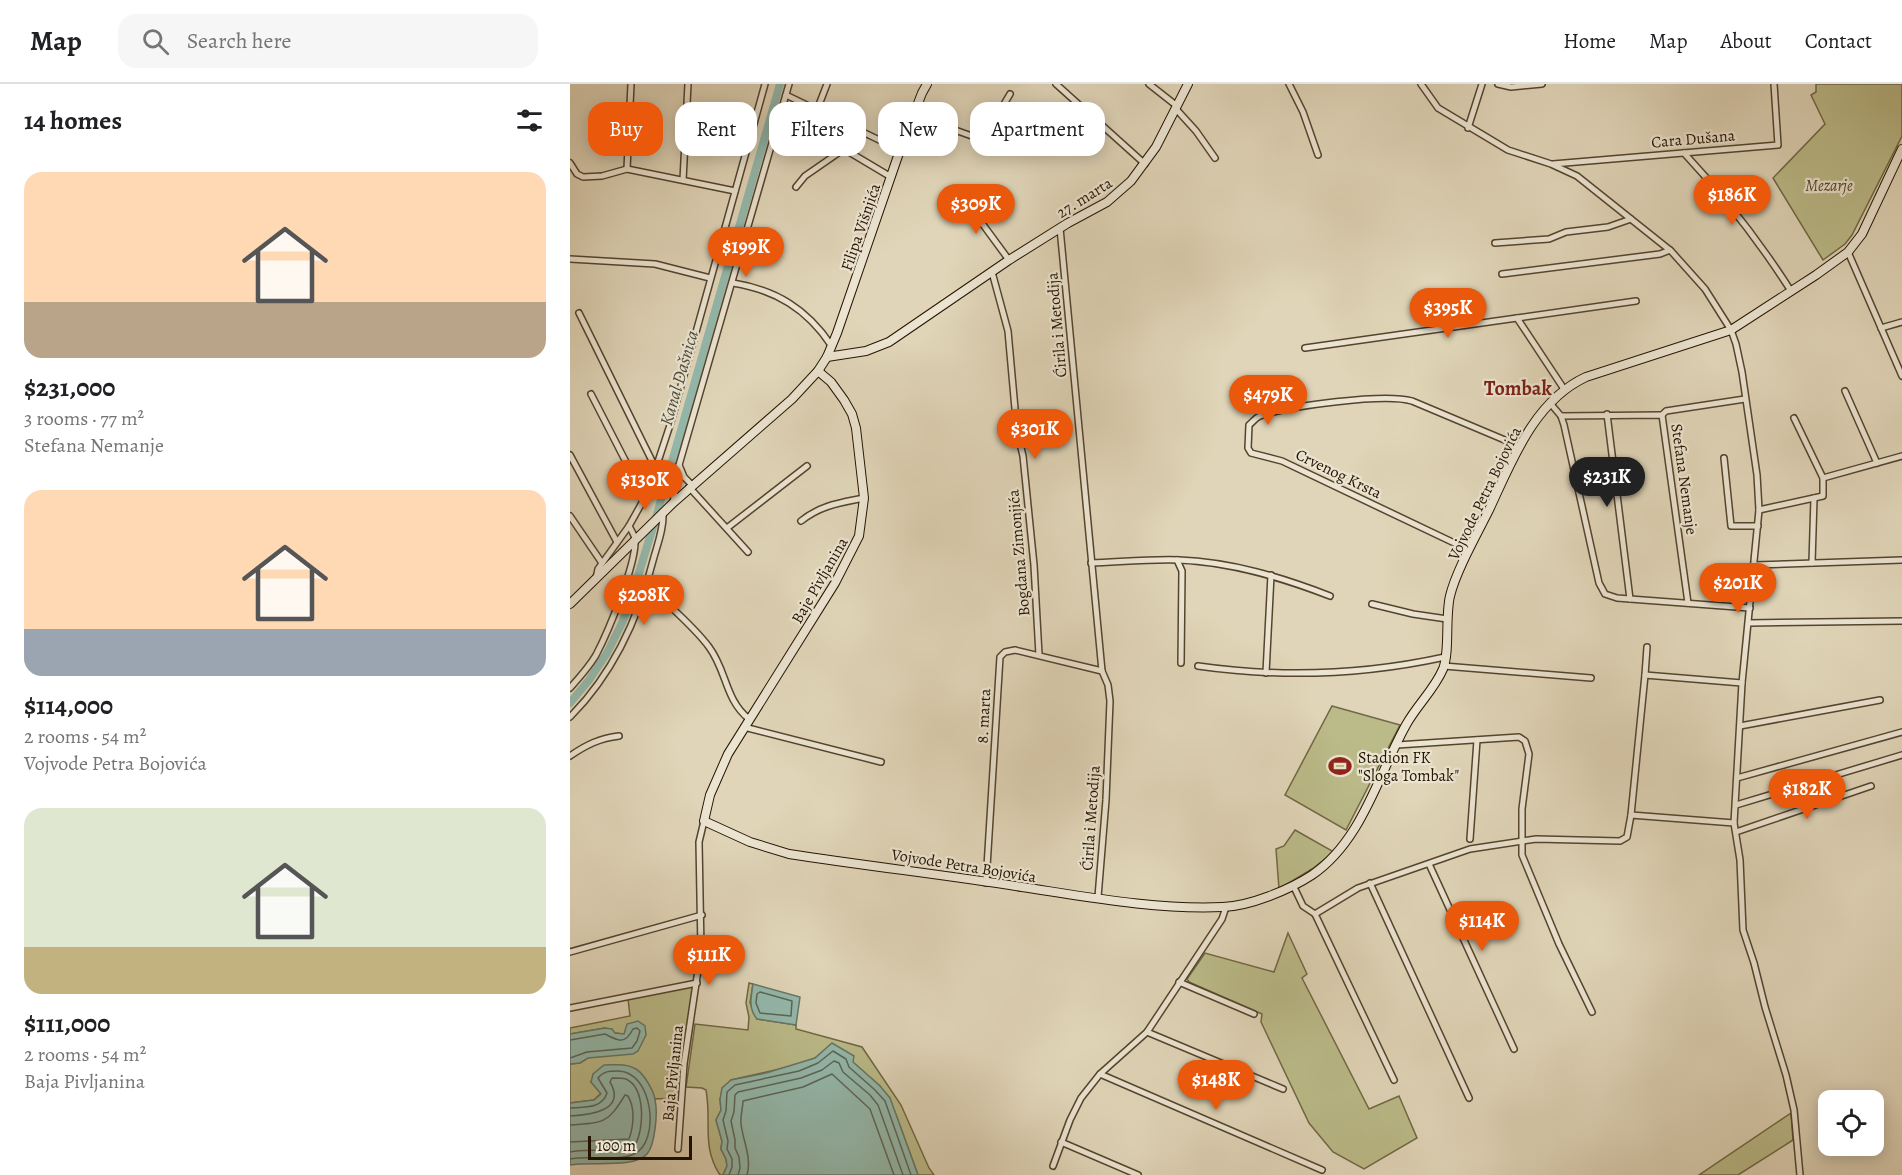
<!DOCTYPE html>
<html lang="en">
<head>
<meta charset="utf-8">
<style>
  :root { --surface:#fff; --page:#f6f6f6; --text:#202124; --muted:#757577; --line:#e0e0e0; --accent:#ea580c }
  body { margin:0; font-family:Alegreya,serif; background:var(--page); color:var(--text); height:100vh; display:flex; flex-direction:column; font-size:22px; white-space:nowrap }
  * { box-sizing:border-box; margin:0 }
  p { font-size:20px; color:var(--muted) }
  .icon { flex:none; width:33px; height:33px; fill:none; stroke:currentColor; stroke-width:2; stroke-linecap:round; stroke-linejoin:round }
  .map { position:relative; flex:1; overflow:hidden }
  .details { display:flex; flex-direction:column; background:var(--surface); width:570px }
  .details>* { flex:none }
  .top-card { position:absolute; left:18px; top:18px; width:570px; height:54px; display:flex; gap:12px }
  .controls { position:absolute; left:1248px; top:1006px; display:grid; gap:12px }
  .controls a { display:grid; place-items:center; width:66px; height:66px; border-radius:12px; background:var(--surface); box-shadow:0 3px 15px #0003; font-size:30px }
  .scale { position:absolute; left:18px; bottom:15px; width:104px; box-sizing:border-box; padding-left:6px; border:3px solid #251400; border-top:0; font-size:16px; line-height:21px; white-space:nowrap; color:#251400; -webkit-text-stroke:4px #ebe4d1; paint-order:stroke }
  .price { position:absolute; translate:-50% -51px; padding:0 14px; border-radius:21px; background:var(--accent); color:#fff; font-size:20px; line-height:39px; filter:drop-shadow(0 2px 3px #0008) }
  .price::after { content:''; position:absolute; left:50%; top:36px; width:18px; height:14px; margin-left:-9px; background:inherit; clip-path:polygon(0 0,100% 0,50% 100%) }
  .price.on { background:#222; color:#fff }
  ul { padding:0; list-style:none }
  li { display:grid; align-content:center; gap:12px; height:318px; padding:0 24px }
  li span { display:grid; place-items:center; height:186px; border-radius:18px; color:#555 }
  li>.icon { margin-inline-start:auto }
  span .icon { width:108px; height:108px; fill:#fffc; stroke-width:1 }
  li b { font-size:26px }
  h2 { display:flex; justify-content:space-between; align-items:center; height:72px; padding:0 24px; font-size:26px }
  .tag { padding:0 21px; border-radius:18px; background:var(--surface); box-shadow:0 3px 15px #0003; font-size:21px; line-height:54px }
  .tag.on { background:var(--accent); color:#fff }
  header { display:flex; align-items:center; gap:36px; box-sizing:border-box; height:84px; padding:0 30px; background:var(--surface); border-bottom:2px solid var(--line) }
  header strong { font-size:28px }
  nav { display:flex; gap:33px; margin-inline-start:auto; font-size:21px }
  .search { width:420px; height:54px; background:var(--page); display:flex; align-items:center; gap:15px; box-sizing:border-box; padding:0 21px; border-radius:18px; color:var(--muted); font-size:22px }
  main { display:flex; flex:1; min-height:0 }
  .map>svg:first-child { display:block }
</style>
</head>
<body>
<header>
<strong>Map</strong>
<div class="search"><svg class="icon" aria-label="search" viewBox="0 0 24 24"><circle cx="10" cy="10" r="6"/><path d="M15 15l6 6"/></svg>Search here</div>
<nav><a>Home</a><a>Map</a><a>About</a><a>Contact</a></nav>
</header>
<main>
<section class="details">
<h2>14 homes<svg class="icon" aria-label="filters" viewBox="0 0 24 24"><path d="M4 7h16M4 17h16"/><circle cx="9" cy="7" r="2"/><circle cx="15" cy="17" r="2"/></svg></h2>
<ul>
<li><span style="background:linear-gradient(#ffd9b3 70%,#b9a48a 0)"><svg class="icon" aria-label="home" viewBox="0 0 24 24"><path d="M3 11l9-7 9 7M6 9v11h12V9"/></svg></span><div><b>$231,000</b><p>3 rooms · 77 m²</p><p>Stefana Nemanje</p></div></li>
<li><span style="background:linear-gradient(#ffd9b3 75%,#9aa5b1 0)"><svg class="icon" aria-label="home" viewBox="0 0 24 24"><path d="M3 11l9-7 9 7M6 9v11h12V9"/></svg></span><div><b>$114,000</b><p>2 rooms · 54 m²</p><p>Vojvode Petra Bojovića</p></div></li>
<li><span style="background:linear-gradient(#dfe7d0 75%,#c2b280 0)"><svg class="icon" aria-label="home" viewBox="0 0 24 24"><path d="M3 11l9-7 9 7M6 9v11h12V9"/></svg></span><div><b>$111,000</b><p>2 rooms · 54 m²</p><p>Baja Pivljanina</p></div></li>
</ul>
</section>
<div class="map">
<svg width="1332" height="1091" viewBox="0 0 1332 1091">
  <rect width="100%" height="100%" fill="#e0d5b8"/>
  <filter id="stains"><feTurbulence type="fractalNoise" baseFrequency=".00333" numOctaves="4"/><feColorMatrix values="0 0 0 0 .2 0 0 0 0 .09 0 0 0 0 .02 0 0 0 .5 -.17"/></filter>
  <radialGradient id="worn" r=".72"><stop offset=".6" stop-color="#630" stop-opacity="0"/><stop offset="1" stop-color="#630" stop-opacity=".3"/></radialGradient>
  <g fill="#bbbb89" stroke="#706844" stroke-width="1.5">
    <path d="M1246,0H1332V52L1282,151L1275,160L1253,176L1203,94L1255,40L1241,11L1246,8Z"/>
    <path d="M762,622L830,641L776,746L715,711Z"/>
    <path d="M725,746L764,768L742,785L709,805L706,765L714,762Z"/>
    <path d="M718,849L737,890L732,894L799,1025L829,1012L847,1054L794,1085L763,1068L739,1039L691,938L692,930L619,898L617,895L635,869L704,888Z"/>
    <path d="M179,899L183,900L180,919L187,935L226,941V945L292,963L331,1021L359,1084L364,1091H348L325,1028L310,1002L262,960L245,974L227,981L161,996L150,1015L151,1026L146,1036L152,1057L151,1065L156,1075L157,1082L153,1091H150C131,1062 142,1038 136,1006L132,1004L116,1003L125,940L178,946L179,933L176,919Z"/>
    <path d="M123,902L124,905L112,968L108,1014L85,1015L75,995L21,998L31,1009L24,1016L0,1019V980L10,979L54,950L44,949L35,944L0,950V944L60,932L58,915Z"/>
    <path d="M1221,1029L1223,1056L1168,1091H1129Z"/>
  </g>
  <g fill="#94b9ac" stroke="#687767" stroke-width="1.5">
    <path d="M183,900L230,913L226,941L187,935C178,924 181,914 183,900Z"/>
    <path d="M68,937L75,942L76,951L68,967L63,970L18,974L10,979L0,980V950L35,944L42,945L45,949L54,950L57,940Z"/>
    <path d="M262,959L284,972L283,978L310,1002L320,1014L348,1091H153L157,1082L156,1075L151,1065L152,1057L146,1036L151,1026L150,1015L152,1004L161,996L196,989L245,974Z"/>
    <path d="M34,981C45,981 56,979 66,985C74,990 84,1007 85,1016C88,1028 85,1061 77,1070C64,1085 19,1077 0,1081V1019L24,1016L31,1010L21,998L23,990Z"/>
  </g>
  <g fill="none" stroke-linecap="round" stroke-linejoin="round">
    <g stroke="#5c6656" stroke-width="1.5">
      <path d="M190,908L222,917L221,932L190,929L186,919L187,910Z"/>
      <path d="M0,956L35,950C48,957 55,961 63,945L67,944L70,947L67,957L62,964L17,968L0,974"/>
      <path d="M0,1024C14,1023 32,1025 37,1009L28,994C34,987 39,987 48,987C83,987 91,1058 64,1070C47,1078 19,1071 0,1075"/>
      <path d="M0,1032C19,1031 57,1027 40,998L42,994C46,994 52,994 56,995C76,1004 74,1046 65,1061C46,1071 21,1063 0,1068"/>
      <path d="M0,1041C34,1039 38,1039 55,1011L58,1012C65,1024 64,1041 59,1055L0,1058"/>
      <path d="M159,1091L162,1083V1075L157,1065L158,1057L153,1036L156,1027L157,1008L165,1001L229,987L248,979L263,967L276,975L279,983L305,1006L315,1017L341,1091"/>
      <path d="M168,1091L170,1084L169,1073L165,1064V1056L161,1037L164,1028L165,1011L168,1008L231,994L252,986L264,977L269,979L273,988L300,1011L308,1021L333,1091"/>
      <path d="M177,1091C182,1074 173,1057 171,1040C170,1033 173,1023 173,1017L233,1003L262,990L300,1025L324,1091"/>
    </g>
    <path stroke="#94b9ac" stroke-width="8" d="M0,619L19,596L37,569L53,537L64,505L87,430L210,0"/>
    <g stroke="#54442e" stroke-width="8">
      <g id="street">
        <path d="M486,0L575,80"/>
        <path d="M579,0L607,22"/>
        <path d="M719,0L733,28L748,71"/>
        <path d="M851,0L868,24L938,66L981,80L1007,92L1101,167L1135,205L1161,246L1166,260L1172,288L1187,391L1189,426L1172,599L1164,739L1170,776L1173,846L1184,879L1195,923L1216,991L1224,1026L1230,1091"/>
        <path d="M928,0L941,3L972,0"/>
        <path d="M216,11L330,66"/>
        <path d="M606,25L626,47L645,74"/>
        <path d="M247,26L257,0"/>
        <path d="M341,37L369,48L385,46L413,56L440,10"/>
        <path d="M898,44L912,0"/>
        <path d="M1114,69C1154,112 1189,157 1221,207"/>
        <path d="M0,79L7,90L13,93L32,92L57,85L165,107"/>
        <path d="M983,80L1208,61L1204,0"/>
        <path d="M57,85L61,0"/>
        <path d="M113,96L118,0"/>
        <path d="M226,103L235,92L274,65L321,93"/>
        <path d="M392,112L439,176"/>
        <path d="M490,144L532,587L538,601L540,617L536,716L528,813"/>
        <path d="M925,159L979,155L996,148L1038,143L1061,135"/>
        <path d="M1278,168L1332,292"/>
        <path d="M0,175L85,180L140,194"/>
        <path d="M422,188L438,247L447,347L453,372L464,481L469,571"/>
        <path d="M932,190L1090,170L1100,166"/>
        <path d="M163,199C206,206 237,225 261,261"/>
        <path d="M9,229L86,385"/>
        <path d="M947,234L1066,217"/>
        <path d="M1311,244L1332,238"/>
        <path d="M735,264L947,234L994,305"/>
        <path d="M1275,307L1307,379"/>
        <path d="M21,310L75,415"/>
        <path d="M980,319L991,332L994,341L1029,499L1035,510L1047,514L1060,515L1180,524"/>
        <path d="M1037,330L1060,515"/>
        <path d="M1092,331L1096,327L1175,315"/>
        <path d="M991,332L1092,331L1118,519"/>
        <path d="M1224,334L1253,394"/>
        <path d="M0,371L47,458"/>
        <path d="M1154,374L1161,442H1188"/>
        <path d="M109,381L219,0"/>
        <path d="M119,403L178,468"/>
        <path d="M103,419L109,381L114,393L122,401"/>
        <path d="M1189,426L1253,412V394L1332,372"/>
        <path d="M0,432L32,479"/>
        <path d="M231,437C251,421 270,419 294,414"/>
        <path d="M157,444L237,382"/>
        <path d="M899,466L712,377L681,369L678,364L679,341C683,338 685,334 690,332C719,322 814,309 842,317L949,362"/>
        <path d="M607,476L612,487L611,579"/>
        <path d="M521,479C550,478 580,475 609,476C661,478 711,493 760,512"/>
        <path d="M1242,479L1244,414"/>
        <path d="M1185,481L1332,476"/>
        <path d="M26,494L28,485L59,442L78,408L101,338L195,0"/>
        <path d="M77,500C97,521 122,540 139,563C157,587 155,616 179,635"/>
        <path d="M802,520L843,530L877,535"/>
        <path d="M1179,539L1332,537"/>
        <path d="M628,582C712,594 793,591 875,573"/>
        <path d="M874,582L1021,594"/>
        <path d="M696,589L701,491"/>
        <path d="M1075,591L1077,563"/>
        <path d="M0,604C9,594 19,583 26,571C38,548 67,479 65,455C64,450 61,446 59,442"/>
        <path d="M0,633C44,589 69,533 84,473C88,459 94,443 93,428"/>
        <path d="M1170,642L1310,616"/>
        <path d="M174,643L311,678"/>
        <path d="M827,661L949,653L955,657L959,670L952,725V771L989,860L1022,928"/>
        <path d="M0,672C16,661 30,654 49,652"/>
        <path d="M1167,694L1332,648"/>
        <path d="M1166,721L1332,671"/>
        <path d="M1061,731L1075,591L1172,599"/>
        <path d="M1166,748L1301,702"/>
        <path d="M900,755L907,656"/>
        <path d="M859,780L944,965"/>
        <path d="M416,799L430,573L435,568L445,566L532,587"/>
        <path d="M800,799L899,1014"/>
        <path d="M723,801L733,822L745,830L788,804L900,765L966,755L1050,757L1057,753L1061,731L1164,739"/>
        <path d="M745,830L824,996"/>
        <path d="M0,868L132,831"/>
        <path d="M609,898L684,930"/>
        <path d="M0,924L127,899"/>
        <path d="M577,948L713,1005"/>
        <path d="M530,990L752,1086"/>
        <path d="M491,1058L568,1091"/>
        <path d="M108,1065L114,980L131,866L129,758L134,737"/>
        <path d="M483,1082L500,1036L511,1014L530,990L577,948L652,835L656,823"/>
      </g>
    </g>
    <g stroke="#251400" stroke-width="10">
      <g id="secondary">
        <path d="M257,273L296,267L319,258L439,176L498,139L537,118L561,97L586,63L618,0"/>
        <path d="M248,287L261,298L274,316L282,330L286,344L294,414L289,452L265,499L158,670L140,711L134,737L180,758L219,770C297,782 375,791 452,803C518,813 587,826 653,823C680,822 719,806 742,791C792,757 808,691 836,641C847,621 864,606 873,585C880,569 875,533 880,512C886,487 907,450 919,426C942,377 964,317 1016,293L1161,246L1246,191L1278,168L1292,150L1332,65"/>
        <path d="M0,520L103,419L222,315L248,287L257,273L267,249L330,66L352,9L357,0"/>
      </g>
    </g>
    <use href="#street" stroke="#ebe4d1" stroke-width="5"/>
    <use href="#secondary" stroke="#ebe4d1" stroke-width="8"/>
  </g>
  <defs>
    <g id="stadium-bare" transform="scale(1.8)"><path d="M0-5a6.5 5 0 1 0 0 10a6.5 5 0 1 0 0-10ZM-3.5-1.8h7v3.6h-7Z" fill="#8f2418" stroke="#ebe4d1" stroke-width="2.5" paint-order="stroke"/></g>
  </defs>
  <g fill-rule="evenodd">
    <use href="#stadium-bare" x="770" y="682"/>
  </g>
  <g text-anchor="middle" stroke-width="4.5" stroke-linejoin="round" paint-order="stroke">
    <g font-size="16" fill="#251400" stroke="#ebe4d1">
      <text transform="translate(1123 54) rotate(-5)" y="6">Cara Dušana</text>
      <text transform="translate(514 113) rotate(-32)" y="6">27. marta</text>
      <text transform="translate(290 143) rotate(-71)" y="6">Filipa Višnjića</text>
      <text transform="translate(486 241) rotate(-95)" y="6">Ćirila i Metodija</text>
      <text transform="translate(769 389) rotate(26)" y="6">Crvenog Krsta</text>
      <text transform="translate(1115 395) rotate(82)" y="6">Stefana Nemanje</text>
      <text transform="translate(914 409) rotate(-64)" y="6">Vojvode Petra Bojovića</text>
      <text transform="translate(448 469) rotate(-95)" y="6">Bogdana Zimonjića</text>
      <text transform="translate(249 496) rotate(-60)" y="6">Baje Pivljanina</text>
      <text transform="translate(413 632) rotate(-87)" y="6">8. marta</text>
      <text transform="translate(520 734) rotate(-86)" y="6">Ćirila i Metodija</text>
      <text transform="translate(394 781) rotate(9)" y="6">Vojvode Petra Bojovića</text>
      <text transform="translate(102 989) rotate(-84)" y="6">Baja Pivljanina</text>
    </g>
    <g font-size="16" font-style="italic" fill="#524629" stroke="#ebe4d1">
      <text x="1259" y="107">Mezarje</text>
    </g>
    <g font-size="16" fill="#251400" stroke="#ebe4d1" text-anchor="start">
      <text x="788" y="679">Stadion FK<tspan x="788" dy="18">"Sloga Tombak"</tspan></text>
    </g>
    <g font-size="18" font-style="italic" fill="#4c4e3c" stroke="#ebe4d1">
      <text transform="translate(109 294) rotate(-74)" y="6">Kanal Dašnica</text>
    </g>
    <g font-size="20" font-weight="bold" fill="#7a1f14" stroke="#ebe4d1">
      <text x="948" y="311">Tombak</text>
    </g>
  </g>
  <rect width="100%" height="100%" filter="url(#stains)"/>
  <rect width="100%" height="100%" fill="url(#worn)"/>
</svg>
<div class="controls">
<a><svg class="icon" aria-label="locate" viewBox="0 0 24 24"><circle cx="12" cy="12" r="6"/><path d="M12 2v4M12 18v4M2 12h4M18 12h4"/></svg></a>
</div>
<div class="scale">100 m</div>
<b class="price" style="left:1162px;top:142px">$186K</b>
<b class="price" style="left:406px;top:151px">$309K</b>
<b class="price" style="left:176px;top:194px">$199K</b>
<b class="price" style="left:878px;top:255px">$395K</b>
<b class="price" style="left:698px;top:342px">$479K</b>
<b class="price" style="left:465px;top:376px">$301K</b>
<b class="price on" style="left:1037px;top:424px">$231K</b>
<b class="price" style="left:75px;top:427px">$130K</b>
<b class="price" style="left:1168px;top:530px">$201K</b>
<b class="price" style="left:74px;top:542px">$208K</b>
<b class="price" style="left:1237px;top:736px">$182K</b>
<b class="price" style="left:912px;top:868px">$114K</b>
<b class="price" style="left:139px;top:902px">$111K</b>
<b class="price" style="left:646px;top:1027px">$148K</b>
<div class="top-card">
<a class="tag on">Buy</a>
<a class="tag">Rent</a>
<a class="tag">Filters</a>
<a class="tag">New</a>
<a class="tag">Apartment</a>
</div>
</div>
</main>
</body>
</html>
